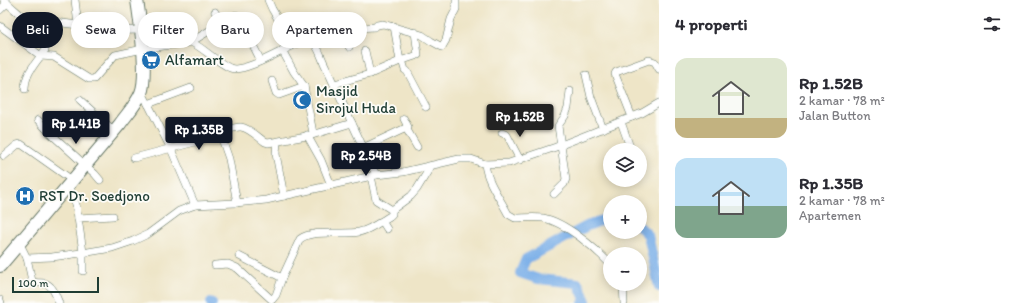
<!DOCTYPE html>
<html lang="id">
<head>
<meta charset="utf-8">
<style>
  :root { --surface:#fff; --page:#f2f2f3; --text:#2b2b33; --muted:#7c7c81; --accent:#111827 }
  body { margin:0; font-family:Itim,sans-serif; background:var(--page); color:var(--text); height:100vh; display:flex; flex-direction:column; font-size:15px; white-space:nowrap }
  * { box-sizing:border-box; margin:0 }
  p { font-size:13px; color:var(--muted) }
  .icon { flex:none; width:22px; height:22px; fill:none; stroke:currentColor; stroke-width:2; stroke-linecap:round; stroke-linejoin:round }
  .map { position:relative; flex:1; overflow:hidden }
  .details { display:flex; flex-direction:column; background:var(--surface); width:360px }
  .details>* { flex:none }
  .guide { position:absolute; left:12px; top:12px; width:380px; height:36px; display:flex; gap:8px }
  .controls { position:absolute; left:603px; top:143px; display:grid; gap:8px }
  .controls a { display:grid; place-items:center; width:44px; height:44px; border-radius:50%; background:var(--surface); box-shadow:0 2px 10px #0003; font-size:20px }
  .scale { position:absolute; left:12px; bottom:10px; width:87px; box-sizing:border-box; padding-left:4px; border:2px solid #1f3d34; border-top:0; font-size:11px; line-height:14px; white-space:nowrap; color:#1f3d34; -webkit-text-stroke:3px #fdfcf7; paint-order:stroke }
  .price { position:absolute; translate:-50% -34px; padding:0 9px; border-radius:4px; background:var(--accent); color:#fff; font-size:13px; line-height:26px; filter:drop-shadow(0 1px 2px #0008) }
  .price::after { content:''; position:absolute; left:50%; top:24px; width:12px; height:9px; margin-left:-6px; background:inherit; clip-path:polygon(0 0,100% 0,50% 100%) }
  .price.selected { background:#222; color:#fff }
  ul { padding:0; list-style:none }
  li { display:flex; align-items:center; gap:12px; height:100px; padding:0 16px }
  li span { display:grid; place-items:center; flex:none; width:112px; height:80px; border-radius:12px; color:#555 }
  li>.icon { margin-inline-start:auto }
  span .icon { width:48px; height:48px; fill:#fffc; stroke-width:1 }
  li b { font-size:17px }
  h2 { display:flex; justify-content:space-between; align-items:center; height:48px; padding:0 16px; font-size:17px }
  .pill { padding:0 14px; border-radius:18px; background:var(--surface); box-shadow:0 2px 10px #0003; font-size:14px; line-height:36px }
  .pill.selected { background:var(--accent); color:#fff }
  main { display:flex; flex:1; min-height:0 }
  .map>svg:first-child { display:block }
</style>
</head>
<body>
<main>
<div class="map">
<svg width="659" height="303" viewBox="0 0 659 303">
  <rect width="100%" height="100%" fill="#fdfcf7"/>
  <filter id="ink" filterUnits="userSpaceOnUse"><feTurbulence type="fractalNoise" baseFrequency=".025" numOctaves="2"/><feDisplacementMap in="SourceGraphic" scale="8" xChannelSelector="R" yChannelSelector="G"/><feConvolveMatrix kernelMatrix="1 2 1 2 8 2 1 2 1" color-interpolation-filters="sRGB"/></filter>
  <filter id="wash" filterUnits="userSpaceOnUse"><feTurbulence type="fractalNoise" baseFrequency=".012" numOctaves="4" result="noise"/><feDisplacementMap in="SourceGraphic" scale="16" xChannelSelector="R" yChannelSelector="G"/><feGaussianBlur stdDeviation="0.9" result="paint"/><feColorMatrix in="noise" values="0 0 0 0 0 0 0 0 0 0 0 0 0 0 0 0 0 1.4 0 .05"/><feComposite in="paint" operator="in"/></filter>
  <g filter="url(#wash)">
    <rect width="100%" height="100%" fill="#eee5c7"/>
    <g fill="none" stroke-linecap="round" stroke-linejoin="round">
      <g stroke="#7aafe8" stroke-width="10">
        <path d="M640,227L648,235L659,287"/>
        <path d="M211,303H212"/>
        <path d="M583,303L586,301L578,283L538,279L520,273L526,259L587,226L610,217"/>
      </g>
    </g>
  </g>
  <g filter="url(#ink)">
    <g fill="none" stroke-linecap="round" stroke-linejoin="round">
      <g stroke="#677867" stroke-width="8">
        <g id="street">
          <path d="M4,0C16,12 42,30 46,46L45,50C36,63 25,73 25,89"/>
          <path d="M75,0L78,25L96,31L141,30"/>
          <path d="M268,0L272,9L293,45"/>
          <path d="M0,10L7,3"/>
          <path d="M24,18L78,25"/>
          <path d="M0,26L41,56L54,57L89,79H94L115,55L143,49L191,42C205,49 215,61 230,68C244,74 285,48 301,42C317,38 318,50 324,63L376,175L403,172L459,159H471L485,164L509,163L556,147L642,113L659,103"/>
          <path d="M217,26L236,15L238,16L261,61"/>
          <path d="M339,32L346,41L349,47"/>
          <path d="M191,42L217,26L218,17L215,12"/>
          <path d="M312,42C331,32 354,28 375,27L377,25L383,24L422,35L431,41L442,47L446,40L451,19L456,9V0"/>
          <path d="M365,51L370,74"/>
          <path d="M402,60L405,70L407,71L426,107"/>
          <path d="M400,61L418,55L415,32"/>
          <path d="M586,75L591,97L603,129"/>
          <path d="M272,81L276,93L279,95L304,86"/>
          <path d="M334,84L370,74L400,61L394,26"/>
          <path d="M142,92L171,149L195,205"/>
          <path d="M80,100L114,131"/>
          <path d="M148,104L191,88"/>
          <path d="M632,117L615,74L616,72L649,60L655,62L659,69"/>
          <path d="M404,119L408,127L406,128"/>
          <path d="M38,120L50,133L95,174L100,180"/>
          <path d="M621,122L631,150"/>
          <path d="M220,133L229,159L237,203"/>
          <path d="M502,133L507,135L520,160"/>
          <path d="M307,135L321,160L331,185"/>
          <path d="M312,135L352,123"/>
          <path d="M199,141C209,137 232,126 241,127C249,128 258,137 265,142L268,143L312,135L313,133L304,86L294,72L282,50"/>
          <path d="M277,142L276,154L284,196"/>
          <path d="M363,148L406,128L417,147"/>
          <path d="M4,156L17,145L21,144L72,180"/>
          <path d="M134,158L199,141L196,134"/>
          <path d="M485,164C487,182 500,198 508,214L515,218C524,218 534,217 543,218C565,222 595,248 610,264"/>
          <path d="M68,186L76,204L78,218"/>
          <path d="M554,194L564,184L566,179L558,126L565,116L568,108L570,91"/>
          <path d="M392,210L411,196L417,189L431,166"/>
          <path d="M382,221L387,229"/>
          <path d="M19,242L27,258L32,281C36,284 39,282 44,283C53,285 56,296 59,303"/>
          <path d="M239,256L282,278L300,239C313,229 342,235 359,232C370,230 380,222 390,216L392,214V210L376,200L371,176"/>
          <path d="M27,258L52,257L88,252L112,248L133,241L148,234L179,211L195,205L235,203L266,200L376,175"/>
          <path d="M215,265L228,264L237,268L272,300L276,295L282,278"/>
          <path d="M83,271V252L78,218L113,216"/>
          <path d="M623,284L624,303"/>
          <path d="M0,300L1,303"/>
        </g>
      </g>
      <g stroke="#677867" stroke-width="14">
        <path id="highway" d="M0,266L120,124C127,114 136,105 141,93C148,76 140,20 137,0"/>
      </g>
      <use href="#street" stroke="#fff" stroke-width="7"/>
      <use href="#highway" stroke="#fff" stroke-width="12"/>
    </g>
  </g>
  <defs>
    <g id="supermarket-disc" transform="scale(1)"><circle r="9.5" fill="#1f6fb2" stroke="#fdfcf7"/><path d="M-6-5.5h2.5l.6 2H6L4.5 2H-2.5L-4.4-4H-6ZM-1.5 3.2a1.3 1.3 0 1 0 .1 0ZM3 3.2a1.3 1.3 0 1 0 .1 0Z" fill="#fff"/></g>
    <g id="mosque-disc" transform="scale(1)"><circle r="9.5" fill="#1f6fb2" stroke="#fdfcf7"/><path d="M3.5-4.9A6 6 0 1 0 3.5 4.9A5 5 0 1 1 3.5-4.9Z" fill="#fff"/></g>
    <g id="hospital-disc" transform="scale(1)"><circle r="9.5" fill="#1f6fb2" stroke="#fdfcf7"/><path d="M-5-5h3v3.5h4V-5h3V5h-3V1.5h-4V5h-3Z" fill="#fff"/></g>
  </defs>
  <g fill-rule="evenodd">
    <use href="#supermarket-disc" x="151" y="60"/>
    <use href="#mosque-disc" x="302" y="100"/>
    <use href="#hospital-disc" x="25" y="196"/>
  </g>
  <g text-anchor="middle" stroke-width="3.5" stroke-linejoin="round" paint-order="stroke">
    <g font-size="15" fill="#1f3d34" stroke="#fdfcf7" text-anchor="start">
      <text x="165" y="65">Alfamart</text>
      <text x="316" y="96">Masjid<tspan x="316" dy="17">Sirojul Huda</tspan></text>
      <text x="39" y="201">RST Dr. Soedjono</text>
    </g>
  </g>
</svg>
<div class="controls">
<a><svg class="icon" aria-label="layers" viewBox="0 0 24 24"><path d="M12 4l9 5-9 5-9-5zM3 14l9 5 9-5"/></svg></a>
<a>+</a>
<a>−</a>
</div>
<div class="scale">100 m</div>
<b class="price selected" style="left:520px;top:138px">Rp 1.52B</b>
<b class="price" style="left:76px;top:145px">Rp 1.41B</b>
<b class="price" style="left:199px;top:151px">Rp 1.35B</b>
<b class="price" style="left:366px;top:177px">Rp 2.54B</b>
<div class="guide">
<a class="pill selected">Beli</a>
<a class="pill">Sewa</a>
<a class="pill">Filter</a>
<a class="pill">Baru</a>
<a class="pill">Apartemen</a>
</div>
</div>
<section class="details">
<h2>4 properti<svg class="icon" aria-label="filters" viewBox="0 0 24 24"><path d="M4 7h16M4 17h16"/><circle cx="9" cy="7" r="2"/><circle cx="15" cy="17" r="2"/></svg></h2>
<ul>
<li><span style="background:linear-gradient(#dfe7d0 75%,#c2b280 0)"><svg class="icon" aria-label="home" viewBox="0 0 24 24"><path d="M3 11l9-7 9 7M6 9v11h12V9"/></svg></span><div><b>Rp 1.52B</b><p>2 kamar · 78 m²</p><p>Jalan Button</p></div></li>
<li><span style="background:linear-gradient(#bfe0f5 60%,#7fa58c 0)"><svg class="icon" aria-label="home" viewBox="0 0 24 24"><path d="M3 11l9-7 9 7M6 9v11h12V9"/></svg></span><div><b>Rp 1.35B</b><p>2 kamar · 78 m²</p><p>Apartemen</p></div></li>
</ul>
</section>
</main>
</body>
</html>
